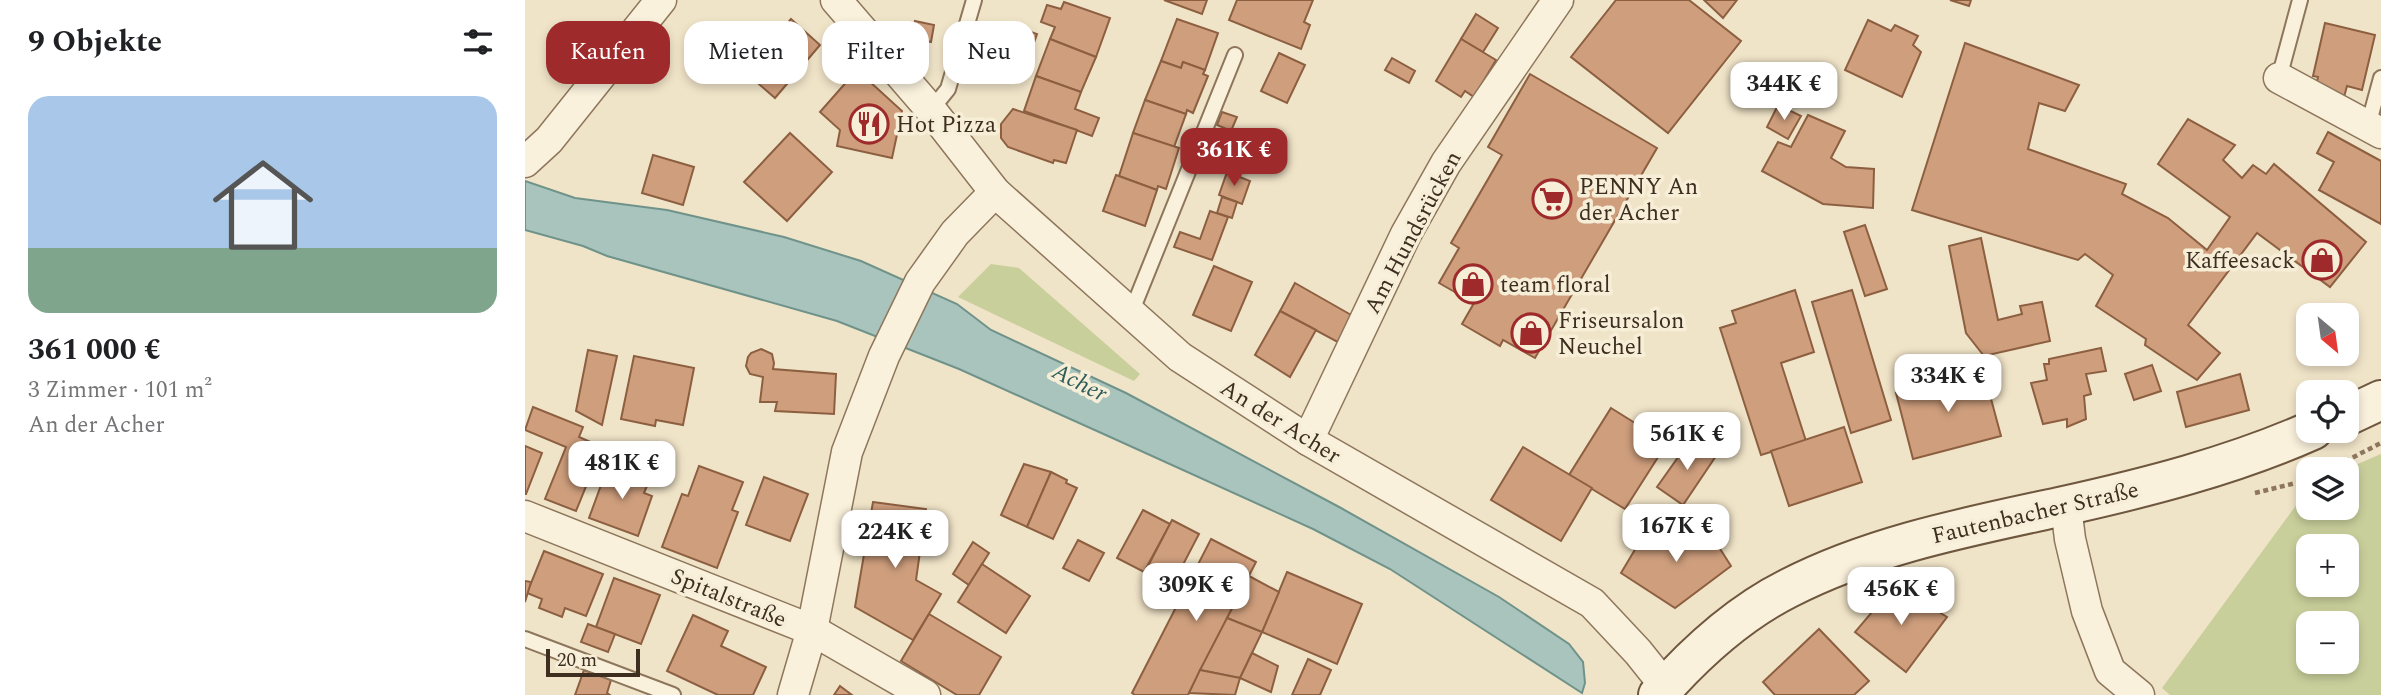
<!DOCTYPE html>
<html lang="de">
<head>
<meta charset="utf-8">
<style>
  :root { --surface:#fff; --page:#f2f2f2; --text:#202124; --muted:#757577; --line:#e0e0e0; --accent:#9e2a2b }
  body { margin:0; font-family:Spectral,serif; background:var(--page); color:var(--text); height:100vh; display:flex; flex-direction:column; font-size:26px; white-space:nowrap }
  * { box-sizing:border-box; margin:0 }
  p { font-size:23px; color:var(--muted) }
  .icon { flex:none; width:38px; height:38px; fill:none; stroke:currentColor; stroke-width:2; stroke-linecap:round; stroke-linejoin:round }
  .map { position:relative; flex:1; overflow:hidden }
  .details { display:flex; flex-direction:column; background:var(--surface); width:525px }
  .details>* { flex:none }
  .guide { position:absolute; left:21px; top:21px; width:665px; height:63px; display:flex; gap:14px }
  .needle { width:46px; rotate:151deg }
  .buttons { position:absolute; left:1771px; top:303px; display:grid; gap:14px }
  .buttons a { display:grid; place-items:center; width:63px; height:63px; border-radius:14px; background:var(--surface); box-shadow:0 4px 10px #0003; font-size:35px }
  .scale { position:absolute; left:21px; bottom:18px; width:94px; box-sizing:border-box; padding-left:7px; border:4px solid #3d2e20; border-top:0; font-size:19px; line-height:24px; white-space:nowrap; color:#3d2e20; -webkit-text-stroke:5px #f7eed8; paint-order:stroke }
  .price { position:absolute; translate:-50% -60px; padding:0 16px; border-radius:14px; background:#fff; color:#222; font-size:23px; line-height:46px; filter:drop-shadow(0 2px 4px #0008) }
  .price::after { content:''; position:absolute; left:50%; top:42px; width:21px; height:16px; margin-left:-10px; background:inherit; clip-path:polygon(0 0,100% 0,50% 100%) }
  .price.active { background:var(--accent); color:#fff }
  ul { padding:0; list-style:none }
  li { display:grid; align-content:center; gap:14px; height:371px; padding:0 28px }
  li+li { border-top:2px solid var(--line) }
  li span { display:grid; place-items:center; height:217px; border-radius:21px; color:#555 }
  li>.icon { margin-inline-start:auto }
  span .icon { width:126px; height:126px; fill:#fffc; stroke-width:1 }
  li b { font-size:30px }
  h2 { display:flex; justify-content:space-between; align-items:center; height:84px; padding:0 28px; font-size:30px }
  .tag { padding:0 24px; border-radius:21px; background:var(--surface); box-shadow:0 4px 10px #0003; font-size:24px; line-height:63px }
  .tag.active { background:var(--accent); color:#fff }
  main { display:flex; flex:1; min-height:0 }
  .map>svg:first-child { display:block }
</style>
</head>
<body>
<main>
<section class="details">
<h2>9 Objekte<svg class="icon" aria-label="filters" viewBox="0 0 24 24"><path d="M4 7h16M4 17h16"/><circle cx="9" cy="7" r="2"/><circle cx="15" cy="17" r="2"/></svg></h2>
<ul>
<li><span style="background:linear-gradient(#a9c7e8 70%,#7fa58c 0)"><svg class="icon" aria-label="home" viewBox="0 0 24 24"><path d="M3 11l9-7 9 7M6 9v11h12V9"/></svg></span><div><b>361 000 €</b><p>3 Zimmer · 101 m²</p><p>An der Acher</p></div></li>
</ul>
</section>
<div class="map">
<svg width="1856" height="695" viewBox="0 0 1856 695">
  <rect width="100%" height="100%" fill="#f0e4c8"/>
  <g fill="#c9cf9b" fill-rule="evenodd">
    <path d="M466,264L494,268L615,374L609,381L433,297Z"/>
    <path d="M1856,454V695H1645L1637,688L1783,489V508H1822L1821,469ZM1783,546H1822V584H1783ZM1783,623H1822V662H1783Z"/>
  </g>
  <path fill="#a9c4bc" stroke="#6f938a" stroke-width="2" d="M0,181L50,198L142,210L259,237L336,261L432,304L466,330L601,393L816,508L974,597L1044,644L1058,662L1060,683L1057,693L865,569L788,529L583,436L434,369L312,321L82,256L58,246L0,230Z"/>
  <g fill="#cf9f7d" stroke="#8d5f41" stroke-width="2">
    <path d="M639,0H682L677,14Z"/>
    <path d="M712,0H788L779,22L785,25L776,49L704,20Z"/>
    <path d="M1091,0H1164L1216,41L1143,133L1046,57Z"/>
    <path d="M1179,0H1212L1198,18Z"/>
    <path d="M1425,0H1446L1444,6Z"/>
    <path d="M539,2L585,18L571,57L525,39L530,27L516,22L522,5L536,9Z"/>
    <path d="M951,14L973,28L958,52L936,39Z"/>
    <path d="M266,19L295,45L250,98L220,72Z"/>
    <path d="M652,19L693,33L680,70L658,62L656,68L636,61Z"/>
    <path d="M1343,20L1366,31L1370,25L1393,36L1388,45L1396,52L1377,97L1320,70Z"/>
    <path d="M390,21L409,25L406,42L387,38Z"/>
    <path d="M1800,23L1850,35L1837,90L1822,86L1819,97L1790,91L1793,77L1788,76Z"/>
    <path d="M489,26L512,34L506,51L483,43Z"/>
    <path d="M525,39L571,57L556,92L511,76Z"/>
    <path d="M936,39L971,60L949,97L940,91L936,97L911,81Z"/>
    <path d="M1440,43L1554,85L1540,111L1514,103L1503,149L1601,184L1597,194L1643,218L1682,250L1705,217L1633,164L1663,119L1710,145L1698,160L1717,178L1728,165L1741,174L1749,164L1841,242L1805,287L1732,233L1663,325L1695,353L1672,380L1620,345L1621,339L1571,306L1588,275L1560,254L1553,260L1387,210Z"/>
    <path d="M754,53L780,65L762,103L736,91Z"/>
    <path d="M867,58L890,71L884,83L860,70Z"/>
    <path d="M636,61L656,68L658,62L680,70L678,74L683,76L668,113L662,110L661,114L620,100Z"/>
    <path d="M332,70L377,111L367,158L312,146L315,130L295,112Z"/>
    <path d="M1005,74L1132,148L1010,358L978,340L975,346L937,324L949,303L914,283L934,248L926,243L977,155L963,147Z"/>
    <path d="M511,76L556,92L550,109L574,118L567,136L499,111Z"/>
    <path d="M620,100L661,114L649,147L608,133Z"/>
    <path d="M1253,105L1276,116L1263,139L1242,127Z"/>
    <path d="M488,109L552,130L541,163L529,160L528,163L483,147L476,138V124Z"/>
    <path d="M697,112L712,117L706,131L692,125Z"/>
    <path d="M1283,115L1320,131L1306,158L1321,167L1349,169L1348,208L1298,204L1237,171L1253,142L1266,147Z"/>
    <path d="M1803,132L1856,161V224L1794,190L1809,162L1792,153Z"/>
    <path d="M265,133L307,172L262,221L219,182Z"/>
    <path d="M608,133L654,148L641,189L633,186L632,190L594,176Z"/>
    <path d="M128,155L169,167L158,205L117,193Z"/>
    <path d="M702,172L725,181L717,204L694,195Z"/>
    <path d="M591,175L632,190L620,226L578,211Z"/>
    <path d="M697,197L712,202L707,218L692,213Z"/>
    <path d="M685,211L703,217L687,260L649,247L655,232L675,239Z"/>
    <path d="M1340,225L1362,289L1340,296L1319,232Z"/>
    <path d="M1456,238L1473,320L1497,314L1495,306L1517,302L1525,341L1459,356L1441,333L1424,246Z"/>
    <path d="M689,266L727,282L706,331L668,315Z"/>
    <path d="M770,283L835,320L820,346L755,311Z"/>
    <path d="M1270,290L1289,352L1256,363L1281,441L1236,455L1195,328L1211,323L1207,311Z"/>
    <path d="M1327,290L1366,420L1326,433L1287,302Z"/>
    <path d="M755,311L791,330L765,377L730,355Z"/>
    <path d="M1576,348L1581,371L1561,374L1566,394L1559,396L1561,419L1542,427V419L1518,424L1506,383L1522,380L1519,364H1524V359Z"/>
    <path d="M236,349L247,354L249,363L248,369L311,374L309,414L250,411L252,402H235L238,377L225,374L221,366L223,357L226,353Z"/>
    <path d="M63,350L92,356L77,425L51,411Z"/>
    <path d="M109,356L169,368L158,425L131,420L130,426L96,419Z"/>
    <path d="M1627,365L1636,391L1609,400L1600,374Z"/>
    <path d="M1458,369L1476,436L1388,459L1371,393Z"/>
    <path d="M1715,374L1724,410L1661,427L1652,392Z"/>
    <path d="M8,407L58,427L54,437L77,447L51,511L20,499L41,447L0,430Z"/>
    <path d="M1086,408L1142,443L1100,509L1044,475Z"/>
    <path d="M1319,427L1337,482L1264,506L1246,451Z"/>
    <path d="M1166,439L1191,456L1158,505L1132,487Z"/>
    <path d="M0,446L17,453L1,494H0Z"/>
    <path d="M998,447L1067,488L1036,541L966,500Z"/>
    <path d="M499,464L526,472L502,527L476,515Z"/>
    <path d="M83,466L124,481L119,493L127,496L113,536L64,518Z"/>
    <path d="M174,466L218,482L207,510L213,512L192,568L137,547L157,494L163,496Z"/>
    <path d="M526,472L542,480L541,483L552,488L528,539L502,527Z"/>
    <path d="M239,477L283,494L265,541L221,525Z"/>
    <path d="M348,502L401,509L391,580L416,594L388,640L330,607Z"/>
    <path d="M618,510L645,524L619,572L592,558Z"/>
    <path d="M1176,519L1206,566L1150,608L1096,573L1123,528L1145,542Z"/>
    <path d="M647,520L674,534L649,582L622,568Z"/>
    <path d="M686,539L731,562L663,695H610L607,693Z"/>
    <path d="M553,540L579,553L564,581L538,568Z"/>
    <path d="M448,542L464,553L444,585L428,574Z"/>
    <path d="M19,551L78,574L61,616L40,608L37,617L14,608L17,599L2,593Z"/>
    <path d="M457,564L505,596L481,633L433,602Z"/>
    <path d="M762,572L837,604L812,664L737,632Z"/>
    <path d="M724,576L754,592L737,632L702,618Z"/>
    <path d="M89,578L135,595L116,644L71,627Z"/>
    <path d="M0,581L6,582L0,602Z"/>
    <path d="M1370,585L1422,617L1381,672L1330,632Z"/>
    <path d="M404,614L476,657L454,695H432L376,661Z"/>
    <path d="M168,615L203,631L196,646L241,667L228,695H193L142,671Z"/>
    <path d="M702,618L737,632L715,678L675,670Z"/>
    <path d="M63,624L90,634L83,652L56,642Z"/>
    <path d="M1294,629L1344,681L1329,695H1250L1238,682Z"/>
    <path d="M727,653L753,666L746,692L715,678Z"/>
    <path d="M783,659L806,670L795,695H767Z"/>
    <path d="M59,670L86,680L82,693L85,695H50Z"/>
    <path d="M675,670L715,678L710,695L664,693Z"/>
    <path d="M315,686L327,695H309Z"/>
  </g>
  <g fill="none" stroke-linecap="round" stroke-linejoin="round">
    <g stroke="#8d765c" stroke-width="18">
      <g id="lane">
        <path d="M1754,78L1775,0"/>
        <path d="M406,110L423,89L449,0"/>
        <path d="M1843,126L1856,78"/>
        <path d="M606,313L710,55"/>
        <path d="M0,639L148,695"/>
      </g>
    </g>
    <g stroke="#8d765c" stroke-width="33">
      <g id="street">
        <path d="M311,0L406,110L470,192L655,357L783,440L1067,603L1113,652L1141,687"/>
        <path d="M1754,78L1856,133"/>
        <path d="M0,162L24,140L136,0"/>
        <path d="M783,440L881,234L921,163L1033,0"/>
        <path d="M1541,506L1545,539L1562,611L1585,671L1614,695"/>
        <path d="M0,516L287,630L400,695"/>
        <path d="M268,695L287,630L322,452L359,356L395,282L430,233L470,192"/>
      </g>
    </g>
    <g stroke="#6f573f" stroke-width="42">
      <g id="secondary">
        <path d="M1822,416L1856,400"/>
        <path d="M1133,695C1170,653 1214,613 1264,588C1348,545 1442,527 1534,507C1620,488 1707,466 1788,430"/>
      </g>
    </g>
    <g stroke="#8d765c" stroke-width="4.5" stroke-dasharray="5 3.5" stroke-linecap="butt">
      <path d="M1805,469L1856,443"/>
      <path d="M1730,493L1783,480"/>
    </g>
    <use href="#lane" stroke="#faf1dc" stroke-width="14"/>
    <use href="#street" stroke="#faf1dc" stroke-width="30"/>
    <use href="#secondary" stroke="#faf1dc" stroke-width="38"/>
  </g>
  <defs>
    <g id="restaurant-ring" transform="scale(2.0125)"><circle r="9.5" fill="#f7eed8" stroke="#9e2a2b" stroke-width="1.5"/><path d="M-5-6h1v4h1v-4h1v4h1v-4h1v5L-1.5 .5V6h-2V.5L-5-1ZM5-6V6H3V1.5H1.5Q1.5-4 5-6Z" fill="#9e2a2b"/></g>
    <g id="supermarket-ring" transform="scale(2.0125)"><circle r="9.5" fill="#f7eed8" stroke="#9e2a2b" stroke-width="1.5"/><path d="M-6-5.5h2.5l.6 2H6L4.5 2H-2.5L-4.4-4H-6ZM-1.5 3.2a1.3 1.3 0 1 0 .1 0ZM3 3.2a1.3 1.3 0 1 0 .1 0Z" fill="#9e2a2b"/></g>
    <g id="shop-ring" transform="scale(2.0125)"><circle r="9.5" fill="#f7eed8" stroke="#9e2a2b" stroke-width="1.5"/><path d="M-5-2.5h2.3a2.7 3.5 0 0 1 5.4 0H5L5.5 6h-11ZM-1.5-2.5h3a1.5 2.3 0 0 0-3 0Z" fill="#9e2a2b"/></g>
  </defs>
  <g fill-rule="evenodd">
    <use href="#restaurant-ring" x="344" y="124"/>
    <use href="#supermarket-ring" x="1027" y="199"/>
    <use href="#shop-ring" x="1797" y="260"/>
    <use href="#shop-ring" x="948" y="284"/>
    <use href="#shop-ring" x="1006" y="333"/>
  </g>
  <g text-anchor="middle" stroke-width="7" stroke-linejoin="round" paint-order="stroke">
    <g font-size="23" fill="#3d2e20" stroke="#f7eed8" text-anchor="start">
      <text x="371" y="132">Hot Pizza</text>
      <text x="1054" y="194">PENNY An<tspan x="1054" dy="26">der Acher</tspan></text>
      <text x="1770" y="268" text-anchor="end">Kaffeesack</text>
      <text x="975" y="292">team floral</text>
      <text x="1033" y="328">Friseursalon<tspan x="1033" dy="26">Neuchel</tspan></text>
    </g>
    <g font-size="23" fill="#3d2e20" stroke="#f7eed8">
      <text transform="translate(887 232) rotate(-62)" y="8">Am Hundsrücken</text>
      <text transform="translate(756 421) rotate(32)" y="8">An der Acher</text>
      <text transform="translate(1510 512) rotate(-13)" y="8">Fautenbacher Straße</text>
      <text transform="translate(204 597) rotate(22)" y="8">Spitalstraße</text>
    </g>
    <g font-size="24" font-style="italic" fill="#2f5d5a" stroke="#f7eed8">
      <text transform="translate(555 382) rotate(27)" y="8">Acher</text>
    </g>
  </g>
</svg>
<div class="buttons">
<a><svg class="needle" viewBox="-14 -14 28 28"><path d="M0-13l5 13h-10z" fill="#e53935"/><path d="M0 13l5-13h-10z" fill="#757577"/></svg></a>
<a><svg class="icon" aria-label="locate" viewBox="0 0 24 24"><circle cx="12" cy="12" r="6"/><path d="M12 2v4M12 18v4M2 12h4M18 12h4"/></svg></a>
<a><svg class="icon" aria-label="layers" viewBox="0 0 24 24"><path d="M12 4l9 5-9 5-9-5zM3 14l9 5 9-5"/></svg></a>
<a>+</a>
<a>−</a>
</div>
<div class="scale">20 m</div>
<b class="price" style="left:1259px;top:122px">344K €</b>
<b class="price active" style="left:709px;top:188px">361K €</b>
<b class="price" style="left:1423px;top:414px">334K €</b>
<b class="price" style="left:1162px;top:472px">561K €</b>
<b class="price" style="left:97px;top:501px">481K €</b>
<b class="price" style="left:1151px;top:564px">167K €</b>
<b class="price" style="left:370px;top:570px">224K €</b>
<b class="price" style="left:671px;top:623px">309K €</b>
<b class="price" style="left:1376px;top:627px">456K €</b>
<div class="guide">
<a class="tag active">Kaufen</a>
<a class="tag">Mieten</a>
<a class="tag">Filter</a>
<a class="tag">Neu</a>
</div>
</div>
</main>
</body>
</html>
